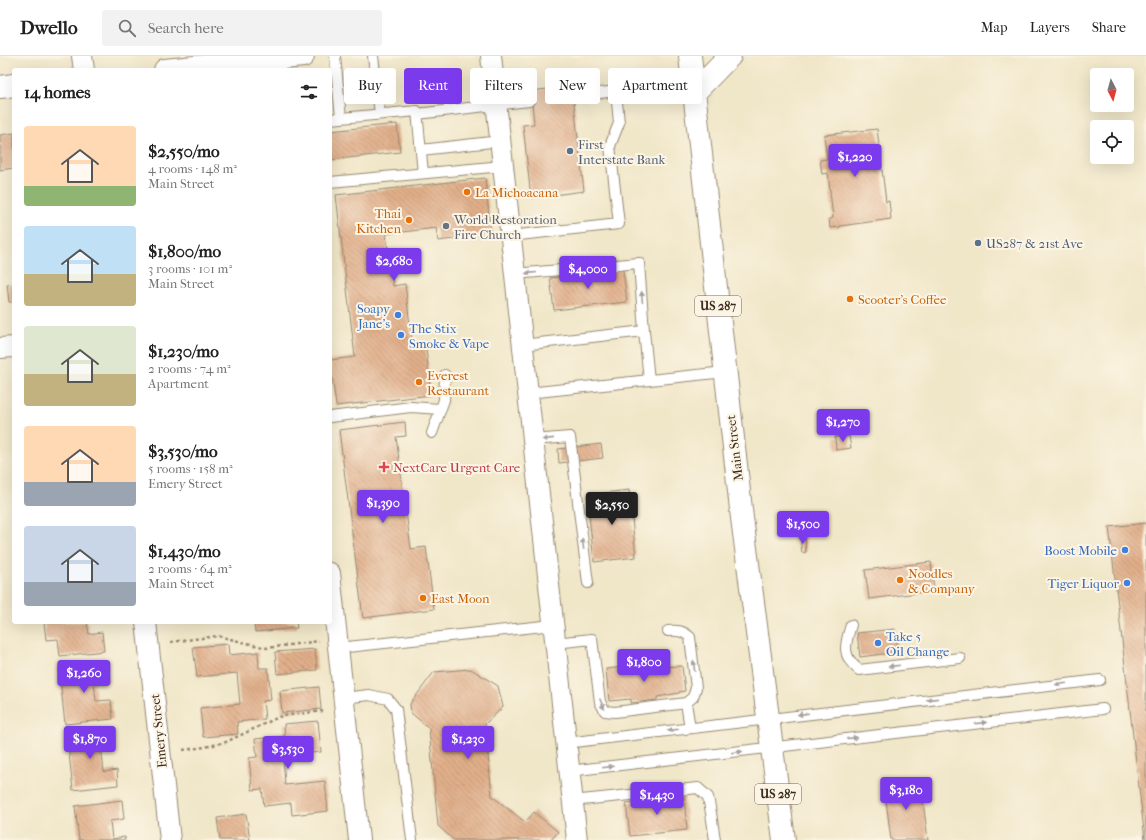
<!DOCTYPE html>
<html lang="en">
<head>
<meta charset="utf-8">
<style>
  :root { --surface:#fff; --page:#f2f2f2; --text:#222; --muted:#767676; --line:#e0e0e0; --accent:#7c3aed }
  body { margin:0; font-family:"IM FELL French Canon",serif; background:var(--page); color:var(--text); height:100vh; display:flex; flex-direction:column; font-size:15px; white-space:nowrap }
  * { box-sizing:border-box; margin:0 }
  p { font-size:13px; color:var(--muted) }
  .icon { flex:none; width:22px; height:22px; fill:none; stroke:currentColor; stroke-width:2; stroke-linecap:round; stroke-linejoin:round }
  .map { position:relative; flex:1; overflow:hidden }
  .panel { position:absolute; left:12px; top:12px; width:320px; height:556px; display:flex; flex-direction:column; background:var(--surface); border-radius:4px; box-shadow:0 4px 16px #0002 }
  .panel>* { flex:none }
  .hud { position:absolute; left:344px; top:12px; width:380px; height:36px; display:flex; gap:8px }
  .needle { width:26px; rotate:174deg }
  .controls { position:absolute; left:1090px; top:12px; display:grid; gap:8px }
  .controls a { display:grid; place-items:center; width:44px; height:44px; border-radius:4px; background:var(--surface); box-shadow:0 4px 16px #0002; font-size:20px }
  .price { position:absolute; translate:-50% -34px; padding:0 9px; border-radius:4px; background:var(--accent); color:#fff; font-size:13px; line-height:26px; filter:drop-shadow(0 1px 2px #0008) }
  .price::after { content:''; position:absolute; left:50%; top:24px; width:12px; height:9px; margin-left:-6px; background:inherit; clip-path:polygon(0 0,100% 0,50% 100%) }
  .price.on { background:#222; color:#fff }
  ul { padding:0; list-style:none }
  li { display:flex; align-items:center; gap:12px; height:100px; padding:0 12px }
  li span { display:grid; place-items:center; flex:none; width:112px; height:80px; border-radius:4px; color:#555 }
  li>.icon { margin-inline-start:auto }
  span .icon { width:48px; height:48px; fill:#fffc; stroke-width:1 }
  li b { font-size:17px }
  h2 { display:flex; justify-content:space-between; align-items:center; height:48px; padding:0 12px; font-size:17px }
  .chip { padding:0 14px; border-radius:4px; background:var(--surface); box-shadow:0 4px 16px #0002; font-size:14px; line-height:36px }
  .chip.on { background:var(--accent); color:#fff }
  header { display:flex; align-items:center; gap:24px; box-sizing:border-box; height:56px; padding:0 20px; background:var(--surface); border-bottom:1px solid var(--line) }
  header strong { font-size:19px }
  nav { display:flex; gap:22px; margin-inline-start:auto; font-size:14px }
  .search { width:280px; height:36px; background:var(--page); display:flex; align-items:center; gap:10px; box-sizing:border-box; padding:0 14px; border-radius:4px; color:var(--muted); font-size:15px }
  .map>svg:first-child { display:block }
</style>
</head>
<body>
<header>
<strong>Dwello</strong>
<div class="search"><svg class="icon" aria-label="search" viewBox="0 0 24 24"><circle cx="10" cy="10" r="6"/><path d="M15 15l6 6"/></svg>Search here</div>
<nav><a>Map</a><a>Layers</a><a>Share</a></nav>
</header>
<div class="map">
<svg width="1146" height="784" viewBox="0 0 1146 784">
  <defs>
    <pattern id="building-back-hatch" width="6" height="6" patternUnits="userSpaceOnUse"><rect width="6" height="6" fill="#e1af8a"/><path d="M-1 5l2 2M0 0l6 6M5-1l2 2" fill="none" stroke="#b88f70"/></pattern>
  </defs>
  <rect width="100%" height="100%" fill="#fcf5e5"/>
  <filter id="ink" filterUnits="userSpaceOnUse"><feTurbulence type="fractalNoise" baseFrequency=".025" numOctaves="2"/><feDisplacementMap in="SourceGraphic" scale="8" xChannelSelector="R" yChannelSelector="G"/><feConvolveMatrix kernelMatrix="1 2 1 2 8 2 1 2 1" color-interpolation-filters="sRGB"/></filter>
  <filter id="wash" filterUnits="userSpaceOnUse"><feTurbulence type="fractalNoise" baseFrequency=".012" numOctaves="4" result="noise"/><feDisplacementMap in="SourceGraphic" scale="16" xChannelSelector="R" yChannelSelector="G"/><feGaussianBlur stdDeviation="0.9" result="paint"/><feColorMatrix in="noise" values="0 0 0 0 0 0 0 0 0 0 0 0 0 0 0 0 0 1.4 0 .05"/><feComposite in="paint" operator="in"/></filter>
  <g filter="url(#wash)">
    <rect width="100%" height="100%" fill="#f0e6c8"/>
    <g id="blocks">
      <g fill="url(#building-back-hatch)">
        <path d="M572,30L584,135L531,142L523,69L534,68L531,35Z"/>
        <path d="M397,68L400,96L330,104V75Z"/>
        <path d="M877,73L886,146L889,145L891,163L840,170V171L830,172L829,163L833,162L828,117L822,118L820,104L827,103L824,79Z"/>
        <path d="M14,77V112L0,114V79Z"/>
        <path d="M485,122L491,178L438,185L436,172L386,178L393,230L405,228L413,294L426,292L431,339L336,350L330,304L355,301L336,139Z"/>
        <path d="M623,214L627,246L554,254L550,222Z"/>
        <path d="M14,228V246H9L7,229Z"/>
        <path d="M405,366L406,380L396,381L411,493L426,491L434,553L363,562L339,374Z"/>
        <path d="M849,380L851,392L836,394L835,381Z"/>
        <path d="M601,388L603,402L559,407L558,393Z"/>
        <path d="M629,434L636,501L594,506L587,439Z"/>
        <path d="M1146,467V784H1145L1109,471Z"/>
        <path d="M805,481L806,496L802,497L800,482Z"/>
        <path d="M931,506L934,535L869,543L865,514Z"/>
        <path d="M44,566H87L89,578L102,576L104,595L60,600L58,583L46,584Z"/>
        <path d="M254,566H296L297,572L255,576Z"/>
        <path d="M895,573L898,596L860,601L857,577Z"/>
        <path d="M228,588L229,599L258,596L259,612H268L271,644L263,645L265,663L237,666L238,678L203,681L200,652L240,648L237,617L197,621L193,591Z"/>
        <path d="M315,593L317,614L277,618L275,596Z"/>
        <path d="M106,608L108,626L94,627L96,645L111,644L113,663L65,668L59,613Z"/>
        <path d="M652,608L653,611L682,610L685,635L679,636V637L657,641V644L631,647V643L609,645L606,613Z"/>
        <path d="M471,613L498,630L503,651L485,668L492,740L525,766L534,756L558,776L551,784H454L438,770L429,672L411,657L410,648L434,616Z"/>
        <path d="M319,631L321,653L282,657L280,635Z"/>
        <path d="M318,665L321,696L283,700L285,729L325,725L328,755L292,759L291,747L264,750L262,733L252,734L249,702L257,701L255,683L285,680L284,668Z"/>
        <path d="M112,674L114,688L101,689L104,716L117,714L118,729L73,734L67,679Z"/>
        <path d="M920,723L928,784H891L884,728Z"/>
        <path d="M684,741L687,774L630,780L626,747Z"/>
        <path d="M122,744L124,763L110,765L112,783L125,781V784H79L75,750Z"/>
        <path d="M246,758L250,784H220L217,762Z"/>
      </g>
    </g>
  </g>
  <g filter="url(#ink)">
    <use href="#blocks" fill-opacity="0" stroke="#968873" stroke-width="1"/>
    <g fill="none" stroke-linecap="round" stroke-linejoin="round">
      <g stroke="#968873" stroke-width="12">
        <g id="lane">
          <path d="M335,0L341,62"/>
          <path d="M373,0L380,58"/>
          <path d="M417,58L529,45"/>
          <path d="M330,63L417,55L423,117"/>
          <path d="M421,94L500,85"/>
          <path d="M330,126L503,110"/>
          <path d="M510,180L619,168L610,90L619,67L616,35L576,40"/>
          <path d="M515,218L639,207L644,275"/>
          <path d="M522,289L644,275L649,324"/>
          <path d="M528,337L725,316"/>
          <path d="M330,361L411,351L440,353"/>
          <path d="M432,377L444,344L445,319"/>
          <path d="M533,384L570,381L588,527"/>
          <path d="M851,569C845,588 841,600 859,614L960,602"/>
          <path d="M555,587L592,583L600,646L605,655L615,656L686,647L693,641L696,632L690,581C683,575 678,574 668,575"/>
          <path d="M338,592L553,569"/>
          <path d="M343,642L369,639L388,643L396,653L412,784"/>
          <path d="M686,647L690,672"/>
          <path d="M566,687L1100,624"/>
          <path d="M569,715L1103,653"/>
          <path d="M572,745L698,732L708,741L711,757L715,784"/>
        </g>
      </g>
      <g stroke="#968873" stroke-width="22">
        <g id="street">
          <path d="M82,0L84,14"/>
          <path d="M491,0L577,784"/>
          <path d="M0,292L14,291"/>
          <path d="M330,517L359,784"/>
          <path d="M146,566L170,784"/>
        </g>
      </g>
      <g stroke="#968873" stroke-width="24">
        <g id="secondary">
          <path d="M165,14L303,0"/>
          <path d="M0,31L14,29"/>
        </g>
      </g>
      <g stroke="#968873" stroke-width="24">
        <g id="highway">
          <path d="M690,0L742,462L784,784"/>
          <path d="M694,37L730,0"/>
        </g>
      </g>
      <g stroke="#968873" stroke-width="2.5" stroke-dasharray="3 3" stroke-linecap="butt">
        <path d="M171,586L218,580L267,592L319,585"/>
        <path d="M183,694L205,691L226,686L281,660L323,655"/>
      </g>
      <use href="#lane" stroke="#fff" stroke-width="10"/>
      <use href="#street" stroke="#fff" stroke-width="20"/>
      <use href="#secondary" stroke="#fff" stroke-width="22"/>
      <use href="#highway" stroke="#fff" stroke-width="22"/>
    </g>
    <defs><path id="oneway-solid" d="M-6-.8H1V-3.2L6.5 0L1 3.2V.8H-6Z"/></defs>
    <g fill="#a79f9a">
      <use href="#oneway-solid" transform="translate(531 217) rotate(175)"/>
      <use href="#oneway-solid" transform="translate(642 241) rotate(-94)"/>
      <use href="#oneway-solid" transform="translate(548 383) rotate(174)"/>
      <use href="#oneway-solid" transform="translate(583 488) rotate(-97)"/>
      <use href="#oneway-solid" transform="translate(694 610) rotate(-97)"/>
      <use href="#oneway-solid" transform="translate(894 610) rotate(173)"/>
      <use href="#oneway-solid" transform="translate(1061 628) rotate(173)"/>
      <use href="#oneway-solid" transform="translate(932 643) rotate(174)"/>
      <use href="#oneway-solid" transform="translate(602 648) rotate(67)"/>
      <use href="#oneway-solid" transform="translate(803 658) rotate(173)"/>
      <use href="#oneway-solid" transform="translate(981 667) rotate(-7)"/>
      <use href="#oneway-solid" transform="translate(673 674) rotate(173)"/>
      <use href="#oneway-solid" transform="translate(852 682) rotate(-7)"/>
      <use href="#oneway-solid" transform="translate(737 696) rotate(-7)"/>
      <use href="#oneway-solid" transform="translate(608 711) rotate(-7)"/>
    </g>
  </g>
  <g fill="#5c6f8a" stroke="#fcf5e5" stroke-width="1.5">
    <circle cx="570" cy="95" r="4"/>
    <circle cx="978" cy="187" r="4"/>
  </g>
  <g fill="#e8710a" stroke="#fcf5e5" stroke-width="1.5">
    <circle cx="467" cy="136" r="4"/>
    <circle cx="409" cy="164" r="4"/>
    <circle cx="850" cy="243" r="4"/>
    <circle cx="419" cy="326" r="4"/>
    <circle cx="900" cy="524" r="4"/>
    <circle cx="423" cy="542" r="4"/>
  </g>
  <circle fill="#6b7280" stroke="#fcf5e5" stroke-width="1.5" cx="446" cy="170" r="4"/>
  <g fill="#3f7fe0" stroke="#fcf5e5" stroke-width="1.5">
    <circle cx="398" cy="259" r="4"/>
    <circle cx="401" cy="279" r="4"/>
    <circle cx="1125" cy="494" r="4"/>
    <circle cx="1127" cy="527" r="4"/>
    <circle cx="878" cy="587" r="4"/>
  </g>
  <path fill="#e0444e" stroke="#fcf5e5" stroke-width="1.5" d="M382 405h4v4h4v4h-4v4h-4v-4h-4v-4h4z"/>
  <g text-anchor="middle" stroke-width="4" stroke-linejoin="round" paint-order="stroke">
    <g fill="#fcf5e5" stroke="#75675a" stroke-width="1">
      <rect x="695" y="240" width="46" height="20" rx="3"/>
      <rect x="755" y="728" width="46" height="20" rx="3"/>
    </g>
    <g font-size="12" font-weight="bold" fill="#3b2a1e">
      <text x="718" y="254">US 287</text>
      <text x="778" y="742">US 287</text>
    </g>
    <g font-size="13" fill="#4e5e75" stroke="#fcf5e5" text-anchor="start">
      <text x="578" y="93">First<tspan x="578" dy="15">Interstate Bank</tspan></text>
      <text x="986" y="192">US287 &amp; 21st Ave</text>
    </g>
    <g font-size="13" fill="#c56008" stroke="#fcf5e5" text-anchor="start">
      <text x="475" y="141">La Michoacana</text>
      <text x="401" y="162" text-anchor="end">Thai<tspan x="401" dy="15">Kitchen</tspan></text>
      <text x="858" y="248">Scooter's Coffee</text>
      <text x="427" y="324">Everest<tspan x="427" dy="15">Restaurant</tspan></text>
      <text x="908" y="522">Noodles<tspan x="908" dy="15">&amp; Company</tspan></text>
      <text x="431" y="547">East Moon</text>
    </g>
    <g font-size="13" fill="#5b616d" stroke="#fcf5e5" text-anchor="start">
      <text x="454" y="168">World Restoration<tspan x="454" dy="15">Fire Church</tspan></text>
    </g>
    <g font-size="13" fill="#366cbe" stroke="#fcf5e5" text-anchor="end">
      <text x="390" y="257">Soapy<tspan x="390" dy="15">Jane's</tspan></text>
      <text x="409" y="277" text-anchor="start">The Stix<tspan x="409" dy="15">Smoke &amp; Vape</tspan></text>
      <text x="1117" y="499">Boost Mobile</text>
      <text x="1119" y="532">Tiger Liquor</text>
      <text x="886" y="585" text-anchor="start">Take 5<tspan x="886" dy="15">Oil Change</tspan></text>
    </g>
    <g font-size="13" fill="#3b2a1e" stroke="#fcf5e5">
      <text transform="translate(734 392) rotate(-97)" y="5">Main Street</text>
      <text transform="translate(158 675) rotate(-96)" y="5">Emery Street</text>
    </g>
    <g font-size="13" fill="#be3a42" stroke="#fcf5e5" text-anchor="start">
      <text x="393" y="416">NextCare Urgent Care</text>
    </g>
  </g>
</svg>
<div class="controls">
<a><svg class="needle" viewBox="-14 -14 28 28"><path d="M0-13l5 13h-10z" fill="#e53935"/><path d="M0 13l5-13h-10z" fill="#767676"/></svg></a>
<a><svg class="icon" aria-label="locate" viewBox="0 0 24 24"><circle cx="12" cy="12" r="6"/><path d="M12 2v4M12 18v4M2 12h4M18 12h4"/></svg></a>
</div>
<b class="price" style="left:855px;top:122px">$1,220</b>
<b class="price" style="left:394px;top:226px">$2,680</b>
<b class="price" style="left:588px;top:234px">$4,000</b>
<b class="price" style="left:843px;top:387px">$1,270</b>
<b class="price" style="left:383px;top:468px">$1,390</b>
<b class="price on" style="left:612px;top:470px">$2,550</b>
<b class="price" style="left:803px;top:489px">$1,500</b>
<b class="price" style="left:644px;top:627px">$1,800</b>
<b class="price" style="left:84px;top:638px">$1,260</b>
<b class="price" style="left:90px;top:704px">$1,870</b>
<b class="price" style="left:468px;top:704px">$1,230</b>
<b class="price" style="left:288px;top:714px">$3,530</b>
<b class="price" style="left:906px;top:755px">$3,180</b>
<b class="price" style="left:657px;top:760px">$1,430</b>
<div class="hud">
<a class="chip">Buy</a>
<a class="chip on">Rent</a>
<a class="chip">Filters</a>
<a class="chip">New</a>
<a class="chip">Apartment</a>
</div>
<section class="panel">
<h2>14 homes<svg class="icon" aria-label="filters" viewBox="0 0 24 24"><path d="M4 7h16M4 17h16"/><circle cx="9" cy="7" r="2"/><circle cx="15" cy="17" r="2"/></svg></h2>
<ul>
<li><span style="background:linear-gradient(#ffd9b3 75%,#8fb573 0)"><svg class="icon" aria-label="home" viewBox="0 0 24 24"><path d="M3 11l9-7 9 7M6 9v11h12V9"/></svg></span><div><b>$2,550/mo</b><p>4 rooms · 148 m²</p><p>Main Street</p></div></li>
<li><span style="background:linear-gradient(#bfe0f5 60%,#c2b280 0)"><svg class="icon" aria-label="home" viewBox="0 0 24 24"><path d="M3 11l9-7 9 7M6 9v11h12V9"/></svg></span><div><b>$1,800/mo</b><p>3 rooms · 101 m²</p><p>Main Street</p></div></li>
<li><span style="background:linear-gradient(#dfe7d0 60%,#c2b280 0)"><svg class="icon" aria-label="home" viewBox="0 0 24 24"><path d="M3 11l9-7 9 7M6 9v11h12V9"/></svg></span><div><b>$1,230/mo</b><p>2 rooms · 74 m²</p><p>Apartment</p></div></li>
<li><span style="background:linear-gradient(#ffd9b3 70%,#9aa5b1 0)"><svg class="icon" aria-label="home" viewBox="0 0 24 24"><path d="M3 11l9-7 9 7M6 9v11h12V9"/></svg></span><div><b>$3,530/mo</b><p>5 rooms · 158 m²</p><p>Emery Street</p></div></li>
<li><span style="background:linear-gradient(#c9d6e8 70%,#9aa5b1 0)"><svg class="icon" aria-label="home" viewBox="0 0 24 24"><path d="M3 11l9-7 9 7M6 9v11h12V9"/></svg></span><div><b>$1,430/mo</b><p>2 rooms · 64 m²</p><p>Main Street</p></div></li>
</ul>
</section>
</div>
</body>
</html>
